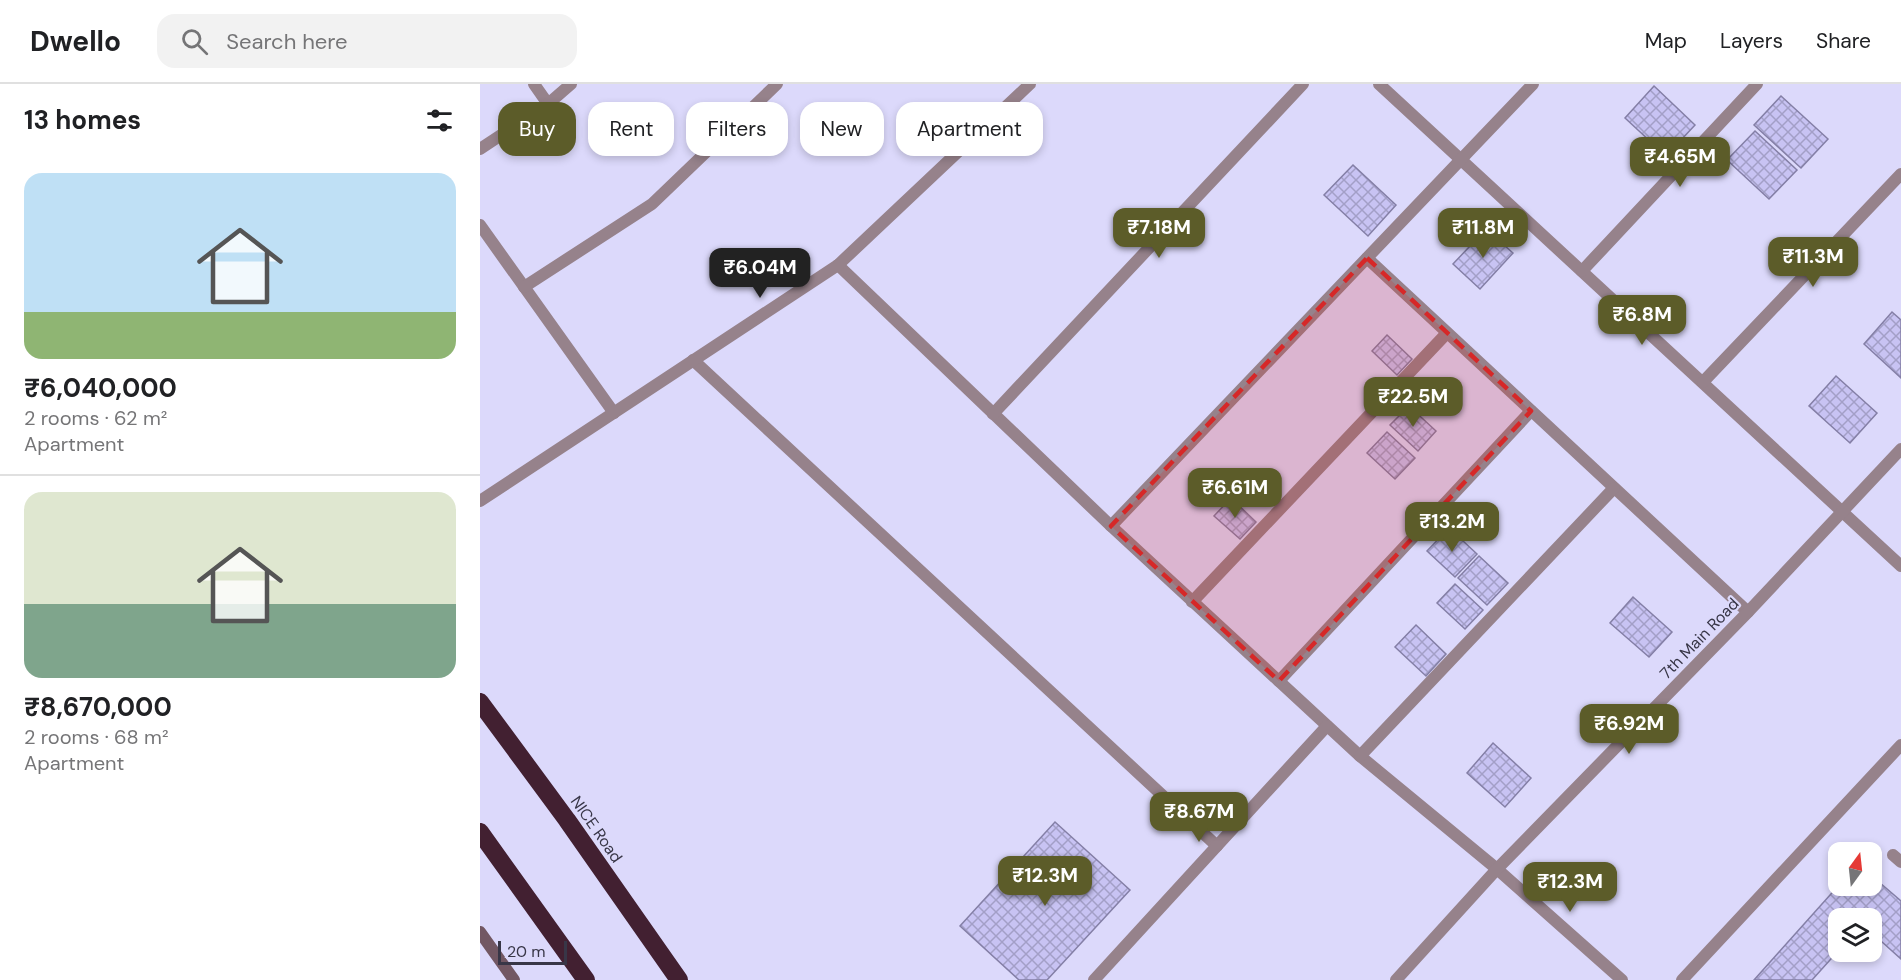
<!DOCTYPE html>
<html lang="en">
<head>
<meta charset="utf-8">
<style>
  :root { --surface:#fff; --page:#f2f2f2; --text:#202124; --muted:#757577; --line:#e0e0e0; --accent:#5c5c29 }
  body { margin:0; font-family:"DM Sans",sans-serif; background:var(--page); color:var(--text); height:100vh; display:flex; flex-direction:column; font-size:22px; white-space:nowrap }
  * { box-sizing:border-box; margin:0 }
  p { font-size:20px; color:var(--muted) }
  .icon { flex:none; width:33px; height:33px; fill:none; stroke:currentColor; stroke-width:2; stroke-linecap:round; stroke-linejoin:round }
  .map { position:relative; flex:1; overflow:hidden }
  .drawer { display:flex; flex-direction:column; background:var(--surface); width:480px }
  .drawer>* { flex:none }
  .top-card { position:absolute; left:18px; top:18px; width:570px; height:54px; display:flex; gap:12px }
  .needle { width:39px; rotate:15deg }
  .controls { position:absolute; left:1348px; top:758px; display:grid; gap:12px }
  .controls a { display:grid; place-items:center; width:54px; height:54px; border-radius:12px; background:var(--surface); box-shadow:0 3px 9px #0003; font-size:30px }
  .scale { position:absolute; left:18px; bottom:15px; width:69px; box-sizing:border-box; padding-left:6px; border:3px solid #383647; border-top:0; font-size:16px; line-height:21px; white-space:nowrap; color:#383647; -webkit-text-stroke:4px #dcd9fb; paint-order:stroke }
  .price { position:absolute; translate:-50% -51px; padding:0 14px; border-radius:12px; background:var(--accent); color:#fff; font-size:20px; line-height:39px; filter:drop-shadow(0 2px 3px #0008) }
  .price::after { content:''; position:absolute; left:50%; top:36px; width:18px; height:14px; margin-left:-9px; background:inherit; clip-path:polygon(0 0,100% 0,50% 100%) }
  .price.current { background:#222; color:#fff }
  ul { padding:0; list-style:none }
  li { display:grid; align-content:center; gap:12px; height:318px; padding:0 24px }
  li+li { border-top:2px solid var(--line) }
  li span { display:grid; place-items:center; height:186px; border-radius:18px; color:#555 }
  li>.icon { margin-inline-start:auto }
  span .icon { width:108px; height:108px; fill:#fffc; stroke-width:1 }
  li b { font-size:26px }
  h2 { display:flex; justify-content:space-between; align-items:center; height:72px; padding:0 24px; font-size:26px }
  .chip { padding:0 21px; border-radius:18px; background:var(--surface); box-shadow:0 3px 9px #0003; font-size:21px; line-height:54px }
  .chip.current { background:var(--accent); color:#fff }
  header { display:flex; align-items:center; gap:36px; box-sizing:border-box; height:84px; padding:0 30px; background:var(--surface); border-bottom:2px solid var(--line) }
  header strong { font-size:28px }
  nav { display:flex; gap:33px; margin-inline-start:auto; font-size:21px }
  .search { width:420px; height:54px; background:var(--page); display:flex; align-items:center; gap:15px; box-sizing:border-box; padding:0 21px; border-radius:18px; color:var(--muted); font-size:22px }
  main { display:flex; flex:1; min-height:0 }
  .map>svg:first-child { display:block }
</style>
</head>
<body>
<header>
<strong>Dwello</strong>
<div class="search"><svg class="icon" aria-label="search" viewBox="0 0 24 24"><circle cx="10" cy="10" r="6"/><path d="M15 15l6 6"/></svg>Search here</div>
<nav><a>Map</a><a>Layers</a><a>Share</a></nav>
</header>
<main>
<section class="drawer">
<h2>13 homes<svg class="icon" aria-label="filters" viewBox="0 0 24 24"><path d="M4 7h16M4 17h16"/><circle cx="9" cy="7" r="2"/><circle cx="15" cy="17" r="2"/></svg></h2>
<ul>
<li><span style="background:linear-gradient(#bfe0f5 75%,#8fb573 0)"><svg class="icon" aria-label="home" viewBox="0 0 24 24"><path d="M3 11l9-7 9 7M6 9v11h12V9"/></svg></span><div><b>₹6,040,000</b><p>2 rooms · 62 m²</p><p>Apartment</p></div></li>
<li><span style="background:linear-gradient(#dfe7d0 60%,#7fa58c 0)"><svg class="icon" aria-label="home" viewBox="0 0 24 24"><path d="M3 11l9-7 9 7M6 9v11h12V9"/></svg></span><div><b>₹8,670,000</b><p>2 rooms · 68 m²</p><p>Apartment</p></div></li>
</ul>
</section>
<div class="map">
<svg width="1421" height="896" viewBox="0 0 1421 896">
  <defs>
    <pattern id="building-cross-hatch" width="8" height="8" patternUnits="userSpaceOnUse" patternTransform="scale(1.5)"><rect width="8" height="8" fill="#c8c3f3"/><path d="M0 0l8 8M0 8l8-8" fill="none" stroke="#a39fc7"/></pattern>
  </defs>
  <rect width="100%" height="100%" fill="#dcd9fb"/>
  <g fill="url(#building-cross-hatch)" stroke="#847fa6" stroke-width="1.5">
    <path d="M1174,2L1215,41L1186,72L1145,34Z"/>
    <path d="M1301,12L1348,55L1321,84L1274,41Z"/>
    <path d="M1275,47L1317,86L1289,115L1247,76Z"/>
    <path d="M873,81L916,121L888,152L844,111Z"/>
    <path d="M1006,145L1033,169L1000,205L973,180Z"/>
    <path d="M1412,228L1421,236V294L1384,260Z"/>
    <path d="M907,251L932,275L917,291L892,267Z"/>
    <path d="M1356,292L1397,329L1370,359L1329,322Z"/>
    <path d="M929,322L956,347L938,367L910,341Z"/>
    <path d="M907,348L935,374L915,395L887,369Z"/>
    <path d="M751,414L776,438L760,455L734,432Z"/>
    <path d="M969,444L997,470L975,493L947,467Z"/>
    <path d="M999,472L1028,499L1007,521L978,494Z"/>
    <path d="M975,500L1003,526L985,545L957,519Z"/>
    <path d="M1153,513L1192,548L1169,573L1130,539Z"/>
    <path d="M936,541L966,570L946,592L915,563Z"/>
    <path d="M1013,659L1051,694L1025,723L987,689Z"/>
    <path d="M575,738L650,806L567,896H539L480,842Z"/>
    <path d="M1392,792L1421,817V875L1392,849V834H1359V866L1332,896H1274L1359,801H1392Z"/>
  </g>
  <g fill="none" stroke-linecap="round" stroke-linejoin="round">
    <path stroke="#96828b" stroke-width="12" d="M1413,771L1421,778"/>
    <g stroke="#96828b" stroke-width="12">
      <path d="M54,0L68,20"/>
      <path d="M899,0L1421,482"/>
      <path d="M0,65L68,20L91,0"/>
      <path d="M0,141L134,329"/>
      <path d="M887,174L1268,528"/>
      <path d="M358,181L631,442L880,672L1017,785L1142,896"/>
      <path d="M1102,187L1277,0"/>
      <path d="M44,203L172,120L297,0"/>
      <path d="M213,276L737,762"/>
      <path d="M1223,298L1421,90"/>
      <path d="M513,330L823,0"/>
      <path d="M0,417L358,181L550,0"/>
      <path d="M631,442L1053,0"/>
      <path d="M712,518L967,249"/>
      <path d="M799,597L1051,327"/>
      <path d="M880,672L1134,404"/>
      <path d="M614,896L847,642"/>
      <path d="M916,896L1017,785L1268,528L1421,365"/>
      <path d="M1202,896L1421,661"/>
    </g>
    <path stroke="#725763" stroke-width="12" d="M0,848L34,896"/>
    <g stroke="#422031" stroke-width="18">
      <path d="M0,618L87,736L199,896"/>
      <path d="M0,748L106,896"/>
    </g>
  </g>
  <path fill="#d62828" fill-opacity="0.2" stroke="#d62828" stroke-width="4.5" stroke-dasharray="12 8" stroke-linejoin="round" d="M887,174L1051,327L799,597L631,442Z"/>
  <g text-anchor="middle" stroke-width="4.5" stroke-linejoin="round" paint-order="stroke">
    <g font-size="16" fill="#383647" stroke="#dcd9fb">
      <text transform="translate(1219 554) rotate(-46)" y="6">7th Main Road</text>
      <text transform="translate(117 745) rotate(55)" y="6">NICE Road</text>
    </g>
  </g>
</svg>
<div class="controls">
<a><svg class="needle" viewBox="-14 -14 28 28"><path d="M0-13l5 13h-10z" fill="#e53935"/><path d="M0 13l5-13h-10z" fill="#757577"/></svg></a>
<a><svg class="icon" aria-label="layers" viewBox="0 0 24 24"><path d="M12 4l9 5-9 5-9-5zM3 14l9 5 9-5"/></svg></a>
</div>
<div class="scale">20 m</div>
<b class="price" style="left:1200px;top:104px">₹4.65M</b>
<b class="price" style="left:679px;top:175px">₹7.18M</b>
<b class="price" style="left:1003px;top:175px">₹11.8M</b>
<b class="price" style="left:1333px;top:204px">₹11.3M</b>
<b class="price current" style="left:280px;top:215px">₹6.04M</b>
<b class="price" style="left:1162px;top:262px">₹6.8M</b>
<b class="price" style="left:933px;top:344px">₹22.5M</b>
<b class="price" style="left:755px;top:435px">₹6.61M</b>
<b class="price" style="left:972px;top:469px">₹13.2M</b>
<b class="price" style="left:1149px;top:671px">₹6.92M</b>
<b class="price" style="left:719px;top:759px">₹8.67M</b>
<b class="price" style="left:565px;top:823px">₹12.3M</b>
<b class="price" style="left:1090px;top:829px">₹12.3M</b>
<div class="top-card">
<a class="chip current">Buy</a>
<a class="chip">Rent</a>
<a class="chip">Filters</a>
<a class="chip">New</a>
<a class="chip">Apartment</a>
</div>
</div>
</main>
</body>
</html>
